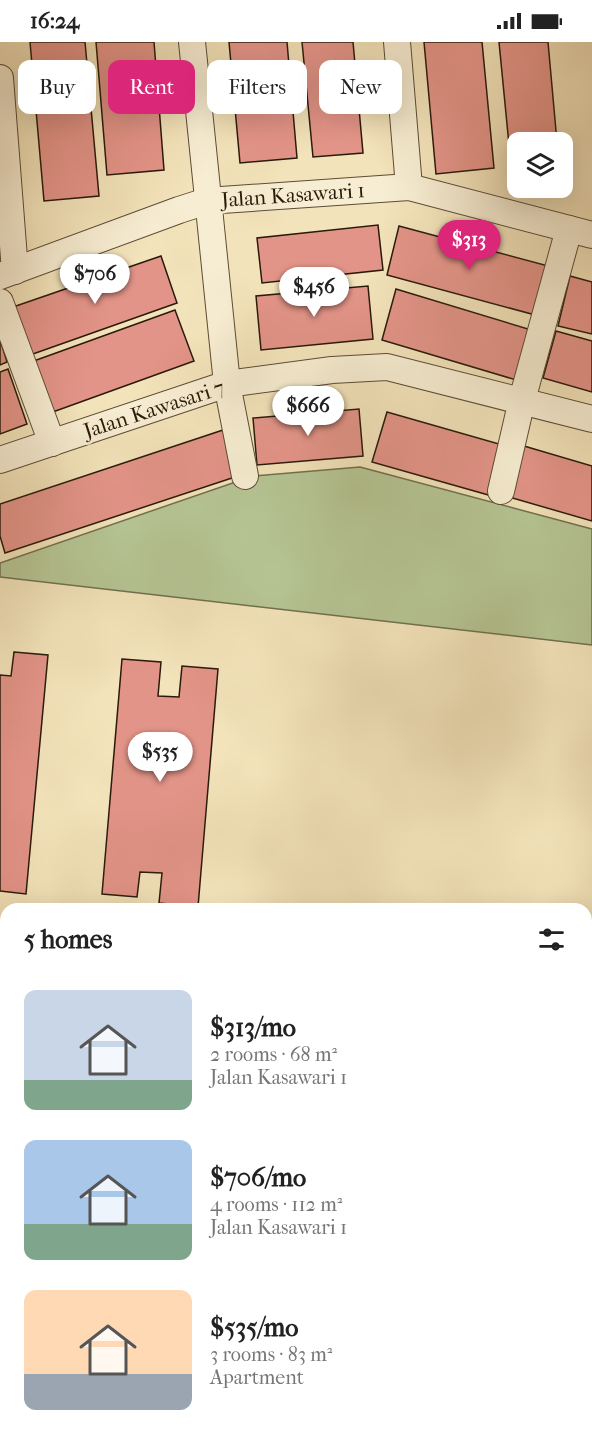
<!DOCTYPE html>
<html lang="en">
<head>
<meta charset="utf-8">
<style>
  :root { --surface:#fff; --page:#f6f6f6; --text:#222; --muted:#767676; --accent:#db2777 }
  body { margin:0; font-family:"IM FELL French Canon",serif; background:var(--page); color:var(--text); height:100vh; display:flex; flex-direction:column; font-size:22px; white-space:nowrap }
  * { box-sizing:border-box; margin:0 }
  p { font-size:20px; color:var(--muted) }
  .icon { flex:none; width:33px; height:33px; fill:none; stroke:currentColor; stroke-width:2; stroke-linecap:round; stroke-linejoin:round }
  .map { position:relative; flex:1; overflow:hidden }
  .drawer { position:absolute; left:0px; top:861px; width:592px; height:534px; display:flex; flex-direction:column; background:var(--surface); border-radius:18px 18px 0 0; box-shadow:0 6px 24px #0002 }
  .drawer>* { flex:none }
  .banner { position:absolute; left:18px; top:18px; width:556px; height:54px; display:flex; gap:12px }
  .tools { position:absolute; left:507px; top:90px; display:grid; gap:12px }
  .tools a { display:grid; place-items:center; width:66px; height:66px; border-radius:12px; background:var(--surface); box-shadow:0 6px 24px #0002; font-size:30px }
  .price { position:absolute; translate:-50% -51px; padding:0 14px; border-radius:21px; background:#fff; color:#222; font-size:20px; line-height:39px; filter:drop-shadow(0 2px 3px #0008) }
  .price::after { content:''; position:absolute; left:50%; top:36px; width:18px; height:14px; margin-left:-9px; background:inherit; clip-path:polygon(0 0,100% 0,50% 100%) }
  .price.active { background:var(--accent); color:#fff }
  ul { padding:0; list-style:none }
  li { display:flex; align-items:center; gap:18px; height:150px; padding:0 24px }
  li span { display:grid; place-items:center; flex:none; width:168px; height:120px; border-radius:12px; color:#555 }
  li>.icon { margin-inline-start:auto }
  span .icon { width:72px; height:72px; fill:#fffc; stroke-width:1 }
  li b { font-size:26px }
  h2 { display:flex; justify-content:space-between; align-items:center; height:72px; padding:0 24px; font-size:26px }
  .chip { padding:0 21px; border-radius:12px; background:var(--surface); box-shadow:0 6px 24px #0002; font-size:21px; line-height:54px }
  .chip.active { background:var(--accent); color:#fff }
  .status { display:flex; justify-content:space-between; align-items:center; height:42px; padding:0 30px; background:var(--surface); direction:ltr }
  .status svg { height:16px; fill:currentColor }
  .map>svg:first-child { display:block }
</style>
</head>
<body>
<div class="status"><b>16:24</b><svg viewBox="0 0 49 12"><path d="M0 12V9h3v3zM5 12V6h3v6zM10 12V3h3v9zM15 12V0h3v12zM26 1h20v11H26zM47 4h2v5h-2z"/></svg></div>
<div class="map">
<svg width="592" height="1395" viewBox="0 0 592 1395">
  <rect width="100%" height="100%" fill="#f3e3ba"/>
  <filter id="stains"><feTurbulence type="fractalNoise" baseFrequency=".00333" numOctaves="4"/><feColorMatrix values="0 0 0 0 .2 0 0 0 0 .09 0 0 0 0 .02 0 0 0 .5 -.17"/></filter>
  <radialGradient id="worn" r=".72"><stop offset=".6" stop-color="#630" stop-opacity="0"/><stop offset="1" stop-color="#630" stop-opacity=".3"/></radialGradient>
  <path fill="#b6c594" stroke="#70704f" stroke-width="1.5" d="M360,425L592,487V603L0,535V521L253,434Z"/>
  <g fill="#e39488" stroke="#291a0a" stroke-width="1.5">
    <path d="M30,0H85L99,154L44,159Z"/>
    <path d="M96,0H154L164,128L107,133Z"/>
    <path d="M229,0H287L297,116L240,121Z"/>
    <path d="M302,0H353L363,111L313,115Z"/>
    <path d="M424,0H482L494,126L436,132Z"/>
    <path d="M499,0H548L557,100H518V144H513Z"/>
    <path d="M378,183L383,228L262,241L257,196Z"/>
    <path d="M399,184L552,225L539,274L387,233Z"/>
    <path d="M161,214L177,261L30,313L13,265Z"/>
    <path d="M570,234L592,240V292L558,284Z"/>
    <path d="M368,244L373,297L261,308L256,254Z"/>
    <path d="M396,247L538,290L523,340L382,298Z"/>
    <path d="M175,268L194,319L50,371L31,320Z"/>
    <path d="M556,289L592,299V350L543,336Z"/>
    <path d="M0,297L7,320L0,323Z"/>
    <path d="M8,327L27,382L0,392V330Z"/>
    <path d="M359,367L363,414L257,423L253,376Z"/>
    <path d="M387,370L506,404L492,454L372,420Z"/>
    <path d="M223,388L238,434L5,511L0,494V462Z"/>
    <path d="M524,404L592,424V479L509,455Z"/>
    <path d="M14,610L48,613L26,852L0,849V633L11,634Z"/>
    <path d="M122,617L161,620L158,654L179,655L182,624L218,627L198,865L159,861L162,831L140,830L137,855L102,852Z"/>
    <path d="M0,920H6V1100L1,1164Z"/>
    <rect x="0" y="1287" width="6" height="45"/>
  </g>
  <g fill="none" stroke-linecap="round" stroke-linejoin="round">
    <g stroke="#5c4c36" stroke-width="28">
      <g id="minor">
        <path d="M192,0L227,342L245,434"/>
        <path d="M397,0L409,145"/>
        <path d="M0,36L15,229"/>
        <path d="M0,234L179,168L207,159L409,145L592,193"/>
        <path d="M0,260L52,401"/>
        <path d="M0,418L227,342L332,328L387,325L592,377"/>
        <path d="M501,449L522,358L569,187"/>
        <path d="M0,1247L6,1248"/>
        <path d="M51,1389V1395"/>
      </g>
    </g>
    <use href="#minor" stroke="#f7edd2" stroke-width="26"/>
  </g>
  <g text-anchor="middle" stroke-width="5" stroke-linejoin="round" paint-order="stroke">
    <g font-size="21" fill="#291a0a" stroke="#f7edd2">
      <text transform="translate(293 153) rotate(-4)" y="7">Jalan Kasawari 1</text>
      <text transform="translate(154 367) rotate(-18)" y="7">Jalan Kawasari 7</text>
    </g>
  </g>
  <rect width="100%" height="100%" filter="url(#stains)"/>
  <rect width="100%" height="100%" fill="url(#worn)"/>
</svg>
<div class="tools">
<a><svg class="icon" aria-label="layers" viewBox="0 0 24 24"><path d="M12 4l9 5-9 5-9-5zM3 14l9 5 9-5"/></svg></a>
</div>
<b class="price active" style="left:469px;top:229px">$313</b>
<b class="price" style="left:95px;top:263px">$706</b>
<b class="price" style="left:314px;top:276px">$456</b>
<b class="price" style="left:308px;top:395px">$666</b>
<b class="price" style="left:160px;top:741px">$535</b>
<div class="banner">
<a class="chip">Buy</a>
<a class="chip active">Rent</a>
<a class="chip">Filters</a>
<a class="chip">New</a>
</div>
<section class="drawer">
<h2>5 homes<svg class="icon" aria-label="filters" viewBox="0 0 24 24"><path d="M4 7h16M4 17h16"/><circle cx="9" cy="7" r="2"/><circle cx="15" cy="17" r="2"/></svg></h2>
<ul>
<li><span style="background:linear-gradient(#c9d6e8 75%,#7fa58c 0)"><svg class="icon" aria-label="home" viewBox="0 0 24 24"><path d="M3 11l9-7 9 7M6 9v11h12V9"/></svg></span><div><b>$313/mo</b><p>2 rooms · 68 m²</p><p>Jalan Kasawari 1</p></div></li>
<li><span style="background:linear-gradient(#a9c7e8 70%,#7fa58c 0)"><svg class="icon" aria-label="home" viewBox="0 0 24 24"><path d="M3 11l9-7 9 7M6 9v11h12V9"/></svg></span><div><b>$706/mo</b><p>4 rooms · 112 m²</p><p>Jalan Kasawari 1</p></div></li>
<li><span style="background:linear-gradient(#ffd9b3 70%,#9aa5b1 0)"><svg class="icon" aria-label="home" viewBox="0 0 24 24"><path d="M3 11l9-7 9 7M6 9v11h12V9"/></svg></span><div><b>$535/mo</b><p>3 rooms · 83 m²</p><p>Apartment</p></div></li>
</ul>
</section>
</div>
</body>
</html>
